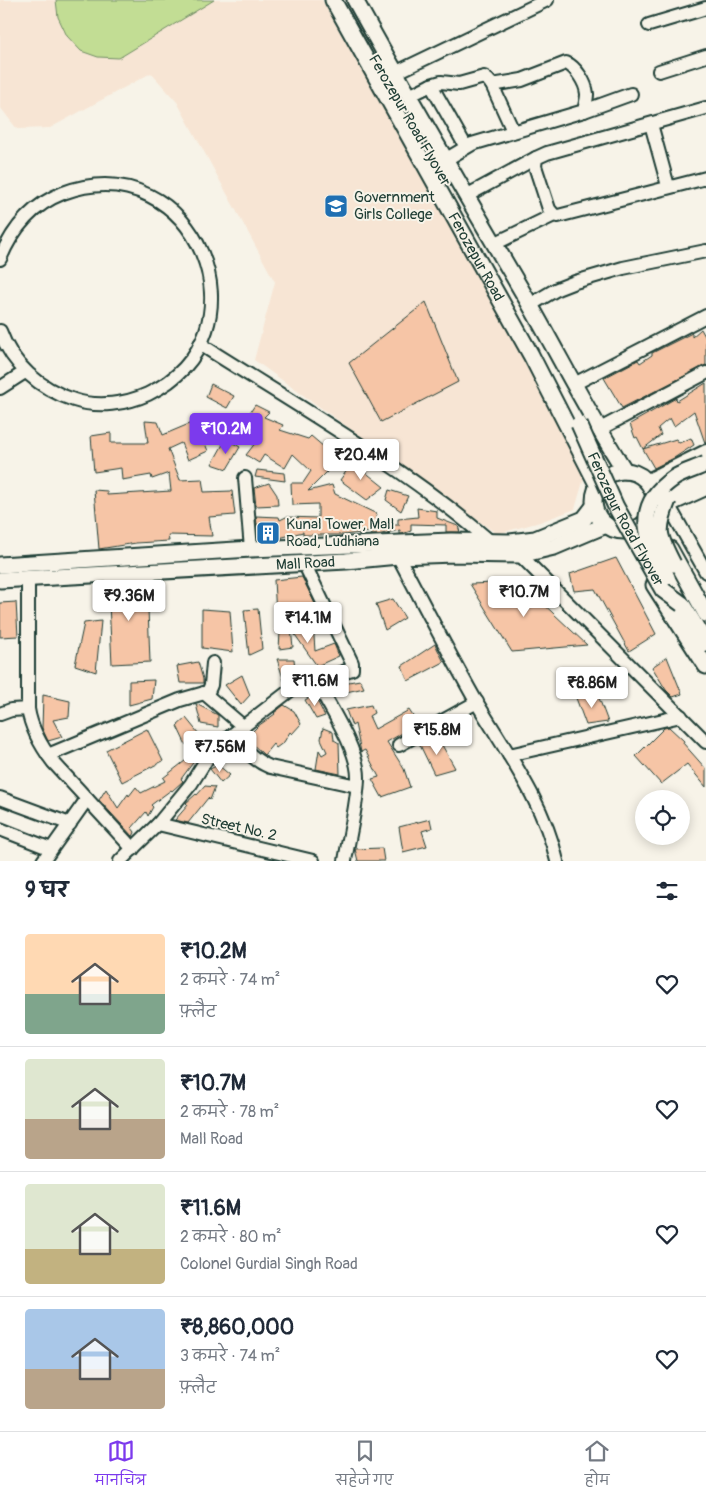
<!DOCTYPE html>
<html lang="hi">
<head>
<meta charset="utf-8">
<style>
  :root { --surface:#fff; --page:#f6f6f7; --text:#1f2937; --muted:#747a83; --line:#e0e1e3; --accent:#7c3aed }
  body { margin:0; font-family:Pangolin,"Playpen Sans Deva",sans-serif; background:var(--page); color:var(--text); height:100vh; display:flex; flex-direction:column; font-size:19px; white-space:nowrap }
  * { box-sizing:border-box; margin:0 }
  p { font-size:16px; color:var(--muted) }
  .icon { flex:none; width:28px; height:28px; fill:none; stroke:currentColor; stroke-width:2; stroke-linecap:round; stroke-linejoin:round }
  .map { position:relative; height:861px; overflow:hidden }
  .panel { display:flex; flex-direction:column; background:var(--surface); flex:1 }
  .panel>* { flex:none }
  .buttons { position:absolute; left:635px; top:790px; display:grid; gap:10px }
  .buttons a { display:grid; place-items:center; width:55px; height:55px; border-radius:50%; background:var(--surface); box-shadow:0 2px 12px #0003; font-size:25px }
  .price { position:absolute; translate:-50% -42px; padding:0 11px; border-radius:5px; background:#fff; color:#222; font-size:16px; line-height:32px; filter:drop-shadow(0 1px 2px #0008) }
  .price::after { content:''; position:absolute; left:50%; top:30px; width:15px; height:11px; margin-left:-8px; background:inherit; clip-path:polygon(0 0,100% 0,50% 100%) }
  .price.active { background:var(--accent); color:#fff }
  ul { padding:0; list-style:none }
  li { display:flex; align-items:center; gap:15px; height:125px; padding:0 25px }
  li+li { border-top:1px solid var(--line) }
  li span { display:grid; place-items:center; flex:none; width:140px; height:100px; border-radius:5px; color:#555 }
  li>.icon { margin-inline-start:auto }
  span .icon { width:60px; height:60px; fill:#fffc; stroke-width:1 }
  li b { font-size:21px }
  h2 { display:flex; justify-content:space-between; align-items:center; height:60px; padding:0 25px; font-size:21px }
  .menu { display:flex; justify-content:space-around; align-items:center; height:70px; border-top:1px solid var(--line); background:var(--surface); font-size:14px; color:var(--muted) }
  .menu a { display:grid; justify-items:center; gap:2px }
  .menu .active { color:var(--accent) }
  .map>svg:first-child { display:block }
</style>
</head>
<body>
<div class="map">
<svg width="706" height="861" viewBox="0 0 706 861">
  <rect width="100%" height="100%" fill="#f7f3e8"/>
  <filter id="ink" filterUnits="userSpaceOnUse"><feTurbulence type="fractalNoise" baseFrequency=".02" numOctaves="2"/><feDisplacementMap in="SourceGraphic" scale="10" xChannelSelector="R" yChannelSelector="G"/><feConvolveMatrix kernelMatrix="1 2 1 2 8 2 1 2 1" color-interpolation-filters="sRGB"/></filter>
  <g filter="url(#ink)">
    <path fill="#f7e5d4" d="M0,0H322L580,453L584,478L575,509L540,522L497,534L254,360L275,282L177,102L151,73L50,128L17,129L0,107Z"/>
    <path fill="#c2dd94" stroke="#708d64" d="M56,0H214L119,58L98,57L81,51L67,36L58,17Z"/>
    <g fill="#f6c5a6" stroke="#1f3d34">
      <path d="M426,302L458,382L381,422L349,363Z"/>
      <path d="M701,329L706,338V365L622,408L604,378L638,360L640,363L652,355V353L692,333V337Z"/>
      <path d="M706,383V443H705L694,411L674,426L670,418L658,428L661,435L643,449L637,437L635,438L630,424L676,398L677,401Z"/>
      <path d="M211,384L234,396L227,408L206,397Z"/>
      <path d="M255,405L269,412L264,417L283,425L280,430L308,439L311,436L338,459L328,471L326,469L327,472L308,491L332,485L335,494L377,514L373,525H400L398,524V519L418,517L417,508L437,511V518L458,526L460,532H446V525L411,524V531L402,534H400V530L377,535H371L370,532L343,535H303V532L279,538L264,539L262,524L257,525L256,516L279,517L280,520L286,517L318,518V504L292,505L291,483H303L311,471L293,454L285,468L264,455L259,463L246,455L256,442L239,429Z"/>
      <path d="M145,421L158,422L163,435L196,421L208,451L188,460L181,443L168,449L180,480L202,479L204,492L232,491L235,515L209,517L212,536L168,535L169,541L136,543L99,549L94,490L107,491V495L171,491L169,473L152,479L151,475L122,480L121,468L94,472L91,436L111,433V443H148Z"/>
      <path d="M691,438L694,445L674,458L654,468L643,449L676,439L679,443Z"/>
      <path d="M226,439L240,447L227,469L212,464Z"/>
      <path d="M355,459L366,469L364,471L384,487L367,500L340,480Z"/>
      <path d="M257,470L284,473L285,481L255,477Z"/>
      <path d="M269,483L277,495L278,505L256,506L254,488Z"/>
      <path d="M389,490L408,496L401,511L386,500Z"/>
      <path d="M616,558L656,634L629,651L595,589L574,591L570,574Z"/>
      <path d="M302,577L320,614L276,615L274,580Z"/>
      <path d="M147,581L150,662L112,664L108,583Z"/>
      <path d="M520,582L587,645L512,652L470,584Z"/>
      <path d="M393,599L405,618L385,630L376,604Z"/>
      <path d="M16,602L18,636L0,637V603Z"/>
      <path d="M202,609L230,611L233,652L202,648Z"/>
      <path d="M258,609L262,649L249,655L244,610Z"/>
      <path d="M101,621L96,672L75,665L84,623Z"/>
      <path d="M313,622L315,651L334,644L339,656L317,666L291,629L293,647L279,649L280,632Z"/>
      <path d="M435,644L444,662L408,681L402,666Z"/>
      <path d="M667,657L682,694L673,697L666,690L652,667Z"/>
      <path d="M277,659H294L296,679L284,681Z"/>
      <path d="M198,662L203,679V683H180L177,666Z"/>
      <path d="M242,675L250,695L241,705L225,685Z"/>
      <path d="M154,680L152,699L129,705V681Z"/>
      <path d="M360,680L364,688L333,695L331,685Z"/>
      <path d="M596,690L608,722L586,725L576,698Z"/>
      <path d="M43,695L70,701L69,717L53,720L62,737L48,741L42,728Z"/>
      <path d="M314,695L325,716L316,719L305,700Z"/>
      <path d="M196,704L218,715V727L201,724Z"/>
      <path d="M284,705L294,711L301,724L292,734L290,732L284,742L276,748L273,744L264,755L246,738L258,726L275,714L274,713Z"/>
      <path d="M371,705L374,713L369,716L375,729L409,710L418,724L387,742L404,769L410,787L382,797L372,779L379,777L365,750L361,752L355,724L352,726L346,710Z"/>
      <path d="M186,718L199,734L186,745L177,726Z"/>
      <path d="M669,727L684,741L683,743L706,769V787L687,764L661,784L636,756L664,728Z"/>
      <path d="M323,728L333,732L334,740L339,743L340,774L316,769L319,750L322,755L327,752L321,739Z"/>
      <path d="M147,729L163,761L122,782L106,750Z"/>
      <path d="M438,738L455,768L434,774L419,743Z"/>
      <path d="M190,757L195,760L181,779L183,781L172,791L171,790L151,805L153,807L148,816L146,812L132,828L135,832L133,837L99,800L106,789L118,808L128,794L129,796L136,787L141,793L165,781L163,778Z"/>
      <path d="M218,765L230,775L221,783L210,769Z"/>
      <path d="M205,786L215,787L210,800L208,798L188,823L175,820L188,805L186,803L196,794L197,795Z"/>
      <path d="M430,819L432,828L422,831L427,846L403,852L399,827Z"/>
      <path d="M382,848L384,861H358L355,849Z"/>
    </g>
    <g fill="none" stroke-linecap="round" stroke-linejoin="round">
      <g stroke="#1f3d34" stroke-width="16">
        <g id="minor">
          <path d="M649,25L706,8"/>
          <path d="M659,71L706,56"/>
          <path d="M395,73L547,0"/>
          <path d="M431,85L441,82L459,84L484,77L488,80L492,85L522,80L566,63C576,67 586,83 587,94C587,100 585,105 584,111L472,144L445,160"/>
          <path d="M492,85L513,131"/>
          <path d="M409,96L431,85L466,147"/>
          <path d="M706,108L547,153L536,158L535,166L549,209L554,215L558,216L706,178"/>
          <path d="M584,111L631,94"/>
          <path d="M651,124L668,186"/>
          <path d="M466,196L536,158"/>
          <path d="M494,244L554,215"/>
          <path d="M0,259C12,230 32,205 63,193C195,145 273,334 148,394C126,404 98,408 74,400C40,389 12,365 0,331"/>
          <path d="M530,305L557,289L575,282L623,268L706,251"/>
          <path d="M200,344C299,407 402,465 491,542"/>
          <path d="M574,384L706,316"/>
          <path d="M0,388L25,372"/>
          <path d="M598,430L706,373"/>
          <path d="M245,478L251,549"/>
          <path d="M646,481L706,451"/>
          <path d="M675,503L706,489"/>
          <path d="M669,506L706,572"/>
          <path d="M520,555L706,742"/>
          <path d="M398,556C424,605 449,654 477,703C507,753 544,803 557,861"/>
          <path d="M28,579V709C31,728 41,746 53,762L133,849"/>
          <path d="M316,681C329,706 358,749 358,777C358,801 349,836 345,861"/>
          <path d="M204,693L244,727"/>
          <path d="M0,714L11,710L28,709"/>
          <path d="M232,735C244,749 253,760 270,767L357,786"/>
          <path d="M399,745L477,702"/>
          <path d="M48,755L180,700L208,692L211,685L213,663"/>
          <path d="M509,755L681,716"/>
          <path d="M0,798L70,824"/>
          <path d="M158,824L313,861"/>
          <path d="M0,829L51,849"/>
          <path d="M43,861L87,799"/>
          <path d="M120,861L158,824L191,784L208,757L232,735L292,689L352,669V663L304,563"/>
        </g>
      </g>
      <g stroke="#1f3d34" stroke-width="19">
        <g id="major">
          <path id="s1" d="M333,0L531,355L598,486"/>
          <path d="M355,0C411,102 470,202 529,303C561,359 590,417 625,471"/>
          <circle cx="624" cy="501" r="30"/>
          <path d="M668,500L706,478"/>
          <path d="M670,549L706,614"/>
          <path d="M0,565L251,549L451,541L510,542L535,539L584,519L594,506"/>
          <path id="s2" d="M0,580L346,561L398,556L454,554L520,555L554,547L606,525"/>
          <path d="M654,585L706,666"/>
          <path d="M682,604L706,643"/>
        </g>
      </g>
      <use href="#minor" stroke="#f7f3e8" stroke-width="12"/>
      <use href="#major" stroke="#f7f3e8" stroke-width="15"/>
      <g stroke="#1f3d34" stroke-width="19" stroke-linecap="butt">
        <g id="major-bridge">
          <path id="s3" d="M579,424L616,507L663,590L682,604"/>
          <path d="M668,500C656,531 658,535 673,564"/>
          <path d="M667,577C647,540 631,507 674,478C683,472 696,469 706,464"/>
        </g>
      </g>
      <use href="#major-bridge" stroke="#f7f3e8" stroke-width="15"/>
    </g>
  </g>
  <defs>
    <g id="university-square" transform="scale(1.25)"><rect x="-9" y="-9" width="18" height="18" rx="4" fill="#1f6fb2" stroke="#f7f3e8"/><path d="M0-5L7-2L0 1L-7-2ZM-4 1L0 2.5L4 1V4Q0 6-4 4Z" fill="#fff"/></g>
    <g id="building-square" transform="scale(1.25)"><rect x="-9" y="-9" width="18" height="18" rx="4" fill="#1f6fb2" stroke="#f7f3e8"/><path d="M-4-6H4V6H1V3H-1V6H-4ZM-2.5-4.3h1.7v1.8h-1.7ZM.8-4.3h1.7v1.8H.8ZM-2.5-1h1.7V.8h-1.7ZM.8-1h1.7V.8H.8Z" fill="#fff"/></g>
  </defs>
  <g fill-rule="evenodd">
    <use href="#university-square" x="336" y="206"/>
    <use href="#building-square" x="268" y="533"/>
  </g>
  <g text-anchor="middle" stroke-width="4" stroke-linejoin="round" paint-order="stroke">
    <g font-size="15" fill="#1f3d34" stroke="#f7f3e8">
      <text transform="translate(410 120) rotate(60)" y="5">Ferozepur Road Flyover</text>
      <text dy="5" stroke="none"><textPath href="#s1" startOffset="294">Ferozepur Road</textPath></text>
      <text dy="5" stroke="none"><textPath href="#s3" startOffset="106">Ferozepur Road Flyover</textPath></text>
      <text dy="5" stroke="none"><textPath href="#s2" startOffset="306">Mall Road</textPath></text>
      <text transform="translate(239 827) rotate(13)" y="5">Street No. 2</text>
    </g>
    <g font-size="15" fill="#1f3d34" stroke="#f7f3e8" text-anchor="start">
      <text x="354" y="202">Government<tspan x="354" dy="17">Girls College</tspan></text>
      <text x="286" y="529">Kunal Tower, Mall<tspan x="286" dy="17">Road, Ludhiana</tspan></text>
    </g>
  </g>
</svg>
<div class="buttons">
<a><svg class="icon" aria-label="locate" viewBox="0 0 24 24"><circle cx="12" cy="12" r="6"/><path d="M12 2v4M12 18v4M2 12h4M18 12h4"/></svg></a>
</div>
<b class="price active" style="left:226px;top:455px">₹10.2M</b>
<b class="price" style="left:361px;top:481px">₹20.4M</b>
<b class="price" style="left:524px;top:618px">₹10.7M</b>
<b class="price" style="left:129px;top:622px">₹9.36M</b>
<b class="price" style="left:308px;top:644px">₹14.1M</b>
<b class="price" style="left:315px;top:707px">₹11.6M</b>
<b class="price" style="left:592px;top:709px">₹8.86M</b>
<b class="price" style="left:437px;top:756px">₹15.8M</b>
<b class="price" style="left:220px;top:773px">₹7.56M</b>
</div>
<section class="panel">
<h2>9 घर<svg class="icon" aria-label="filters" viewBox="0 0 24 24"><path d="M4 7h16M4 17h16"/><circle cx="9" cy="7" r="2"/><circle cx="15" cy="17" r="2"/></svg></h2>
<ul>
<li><span style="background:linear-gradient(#ffd9b3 60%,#7fa58c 0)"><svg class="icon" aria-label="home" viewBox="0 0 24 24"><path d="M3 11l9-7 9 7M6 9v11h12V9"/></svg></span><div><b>₹10.2M</b><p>2 कमरे · 74 m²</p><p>फ़्लैट</p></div><svg class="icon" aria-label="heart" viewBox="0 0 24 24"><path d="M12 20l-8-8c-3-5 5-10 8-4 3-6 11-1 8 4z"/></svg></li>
<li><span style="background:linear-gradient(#dfe7d0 60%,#b9a48a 0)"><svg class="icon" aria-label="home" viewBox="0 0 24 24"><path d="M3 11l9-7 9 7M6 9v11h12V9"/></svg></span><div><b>₹10.7M</b><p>2 कमरे · 78 m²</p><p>Mall Road</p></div><svg class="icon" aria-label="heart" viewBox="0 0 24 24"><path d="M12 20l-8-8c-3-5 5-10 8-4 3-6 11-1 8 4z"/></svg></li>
<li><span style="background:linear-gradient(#dfe7d0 65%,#c2b280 0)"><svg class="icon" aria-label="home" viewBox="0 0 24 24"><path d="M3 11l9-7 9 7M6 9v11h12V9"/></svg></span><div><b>₹11.6M</b><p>2 कमरे · 80 m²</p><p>Colonel Gurdial Singh Road</p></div><svg class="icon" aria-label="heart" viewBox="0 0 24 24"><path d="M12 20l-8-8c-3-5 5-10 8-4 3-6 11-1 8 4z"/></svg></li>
<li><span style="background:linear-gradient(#a9c7e8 60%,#b9a48a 0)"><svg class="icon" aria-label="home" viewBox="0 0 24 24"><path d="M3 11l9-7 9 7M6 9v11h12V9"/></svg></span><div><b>₹8,860,000</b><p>3 कमरे · 74 m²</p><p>फ़्लैट</p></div><svg class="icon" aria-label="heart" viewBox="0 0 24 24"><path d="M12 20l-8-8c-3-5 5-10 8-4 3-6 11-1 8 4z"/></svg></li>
</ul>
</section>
<nav class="menu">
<a class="active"><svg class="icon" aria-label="map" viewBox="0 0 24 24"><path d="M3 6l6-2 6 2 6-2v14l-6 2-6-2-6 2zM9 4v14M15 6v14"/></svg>मानचित्र</a>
<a><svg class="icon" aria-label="saved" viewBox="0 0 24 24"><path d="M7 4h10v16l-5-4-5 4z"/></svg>सहेजे गए</a>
<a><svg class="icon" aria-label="home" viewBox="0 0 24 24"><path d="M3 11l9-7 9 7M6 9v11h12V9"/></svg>होम</a>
</nav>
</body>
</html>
